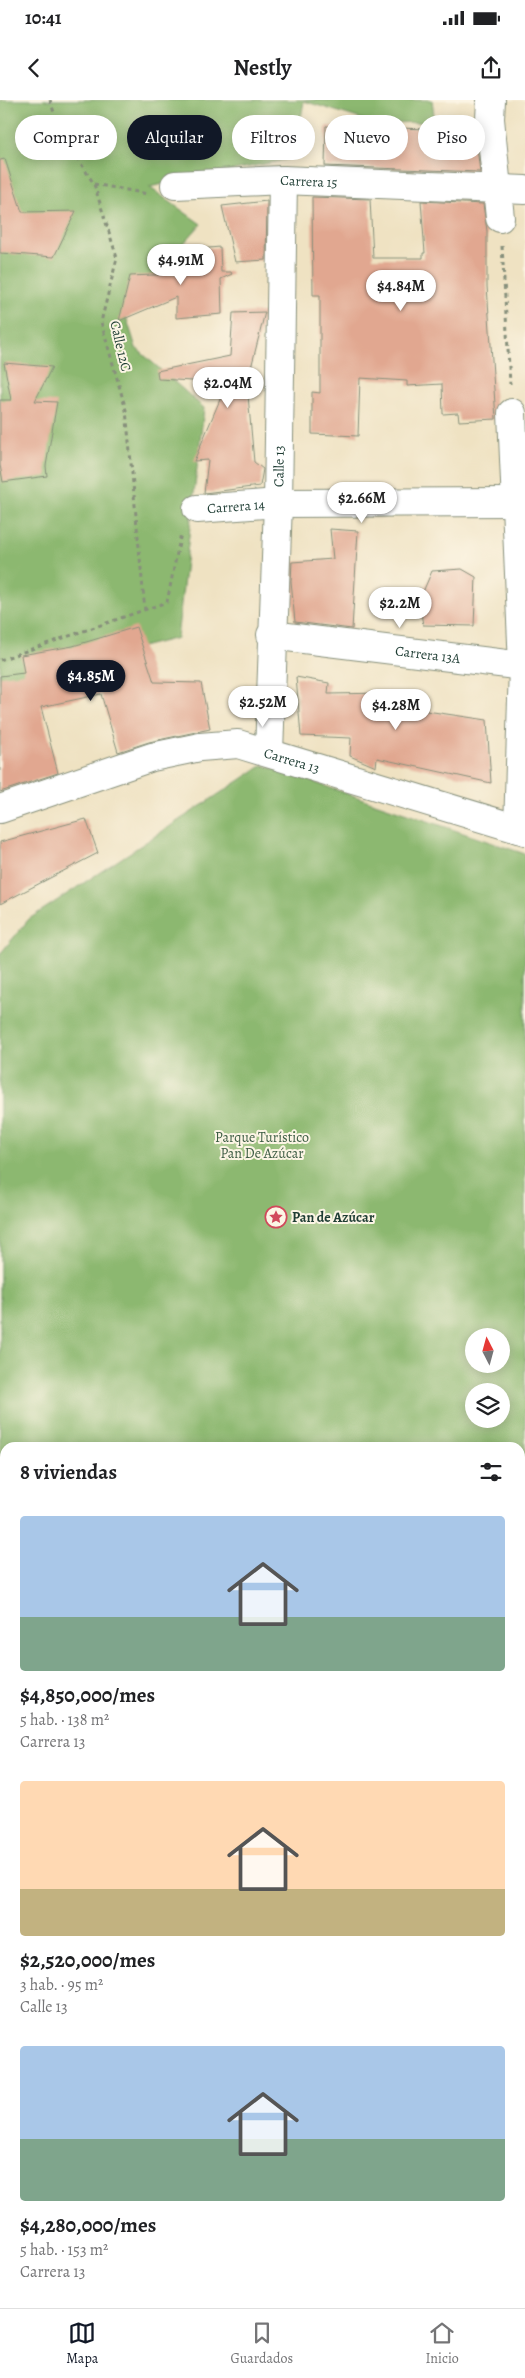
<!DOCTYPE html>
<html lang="es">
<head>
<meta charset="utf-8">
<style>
  :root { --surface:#fff; --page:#f2f2f2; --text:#202124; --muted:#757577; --line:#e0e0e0; --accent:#111827 }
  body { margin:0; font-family:Alegreya,serif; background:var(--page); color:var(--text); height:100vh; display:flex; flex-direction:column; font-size:19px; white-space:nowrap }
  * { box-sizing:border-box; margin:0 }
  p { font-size:16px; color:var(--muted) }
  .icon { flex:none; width:28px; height:28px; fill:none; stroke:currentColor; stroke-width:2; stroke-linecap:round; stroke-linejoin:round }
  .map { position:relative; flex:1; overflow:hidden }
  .details { position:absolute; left:0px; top:1342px; width:525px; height:866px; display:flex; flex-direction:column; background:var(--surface); border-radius:15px 15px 0 0; box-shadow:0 2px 12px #0003 }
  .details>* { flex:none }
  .hud { position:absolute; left:15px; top:15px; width:495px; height:45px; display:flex; gap:10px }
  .needle { width:32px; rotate:354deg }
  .controls { position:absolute; left:465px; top:1228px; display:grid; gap:10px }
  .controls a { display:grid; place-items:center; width:45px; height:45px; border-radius:50%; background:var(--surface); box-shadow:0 2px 12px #0003; font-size:25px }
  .price { position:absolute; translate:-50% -42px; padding:0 11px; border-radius:18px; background:#fff; color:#222; font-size:16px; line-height:32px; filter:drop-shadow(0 1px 2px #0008) }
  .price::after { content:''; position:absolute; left:50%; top:30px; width:15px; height:11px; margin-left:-8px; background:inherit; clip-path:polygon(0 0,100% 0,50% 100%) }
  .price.active { background:var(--accent); color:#fff }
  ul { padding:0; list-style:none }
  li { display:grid; align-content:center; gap:10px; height:265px; padding:0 20px }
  li span { display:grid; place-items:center; height:155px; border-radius:5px; color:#555 }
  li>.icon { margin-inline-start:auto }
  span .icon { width:90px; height:90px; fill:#fffc; stroke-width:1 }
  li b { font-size:21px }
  h2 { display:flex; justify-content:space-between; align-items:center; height:60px; padding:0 20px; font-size:21px }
  .tag { padding:0 18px; border-radius:22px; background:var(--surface); box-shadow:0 2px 12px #0003; font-size:18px; line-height:45px }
  .tag.active { background:var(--accent); color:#fff }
  .status { display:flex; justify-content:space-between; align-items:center; height:35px; padding:0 25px; background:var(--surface); direction:ltr }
  .status svg { height:14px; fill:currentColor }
  header { display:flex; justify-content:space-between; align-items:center; height:65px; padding:0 20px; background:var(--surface); font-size:22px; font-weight:700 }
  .tab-bar { display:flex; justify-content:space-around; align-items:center; height:70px; border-top:1px solid var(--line); background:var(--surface); font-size:14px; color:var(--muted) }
  .tab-bar a { display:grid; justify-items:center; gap:2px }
  .tab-bar .active { color:var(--accent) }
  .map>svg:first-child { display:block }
</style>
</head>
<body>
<div class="status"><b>10:41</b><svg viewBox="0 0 49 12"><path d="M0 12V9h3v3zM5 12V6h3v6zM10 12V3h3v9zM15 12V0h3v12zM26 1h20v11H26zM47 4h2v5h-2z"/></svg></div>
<header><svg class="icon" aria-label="back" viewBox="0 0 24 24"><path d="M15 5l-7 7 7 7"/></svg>Nestly<svg class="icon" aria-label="share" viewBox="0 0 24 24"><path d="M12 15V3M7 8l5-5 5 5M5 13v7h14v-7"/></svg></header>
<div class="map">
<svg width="525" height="2208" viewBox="0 0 525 2208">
  <rect width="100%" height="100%" fill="#fcf5e5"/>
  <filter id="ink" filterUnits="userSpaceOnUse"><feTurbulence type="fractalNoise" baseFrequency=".02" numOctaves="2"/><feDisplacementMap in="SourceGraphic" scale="10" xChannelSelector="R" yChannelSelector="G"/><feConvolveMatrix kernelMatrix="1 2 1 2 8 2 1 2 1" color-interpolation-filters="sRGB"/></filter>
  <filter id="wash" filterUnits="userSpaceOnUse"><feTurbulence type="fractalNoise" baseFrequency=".0096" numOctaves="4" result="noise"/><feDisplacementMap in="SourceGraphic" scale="20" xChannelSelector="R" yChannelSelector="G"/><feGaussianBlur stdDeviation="1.12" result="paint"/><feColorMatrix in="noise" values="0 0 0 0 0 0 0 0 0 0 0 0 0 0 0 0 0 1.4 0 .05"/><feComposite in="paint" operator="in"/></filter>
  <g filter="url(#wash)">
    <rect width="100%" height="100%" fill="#efe2c2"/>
    <g fill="#8cb86f" stroke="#567a52" fill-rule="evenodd">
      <path d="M0,0H432L435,22L374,23L304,1L294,58L149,87L201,124L124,210L136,248L204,308L177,538L0,583Z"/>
      <path d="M263,665L525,754V1772L520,1770V1348H5V1478L0,1475V854L29,819ZM474,1236H501V1264H474ZM474,1291H501V1319H474Z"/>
      <path d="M5,1908V2204H288V2208H0V1916Z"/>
    </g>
    <g id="blocks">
      <g fill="#e1a790">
        <path d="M326,26L430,29V41L476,39L480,72L325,66Z"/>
        <path d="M5,59L22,112L76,111L54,157L0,153V60Z"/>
        <path d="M312,97L370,99L373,158H423V153H425L421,101L483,104L487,131V186L496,319L459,321L458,313L443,314L442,284L407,286V281L360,278L358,336L312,334V292L320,293V195H313Z"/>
        <path d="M267,101L266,160L235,162L222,106Z"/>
        <path d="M220,147L221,172H231L232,174L221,179L222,214L176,218V197L119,221L130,176L177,174V151Z"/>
        <path d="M265,212L247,284L254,362L263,369L260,386L204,393L208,360L194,361L227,283L158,279L157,271L230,256L233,213Z"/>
        <path d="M4,263L52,267L35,301L57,302L46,366L47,376L3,382L0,365V300H11Z"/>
        <path d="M330,429L358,431L352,529L295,522L291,481L292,462L333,459Z"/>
        <path d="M462,469L476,477L474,526L423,525L419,501L432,471Z"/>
        <path d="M136,527L154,582L201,583L210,629L149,642L118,652L101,594L41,607L58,673L0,692V576L24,573L21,555L73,546Z"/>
        <path d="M296,577L329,583L328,594L388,593L386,605L487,620L491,683L377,658L376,667L350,656L351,638L301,636Z"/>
        <path d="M86,719L98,753L0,804V742Z"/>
      </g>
    </g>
  </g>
  <g filter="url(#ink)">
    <use href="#blocks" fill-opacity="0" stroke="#87907b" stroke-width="1"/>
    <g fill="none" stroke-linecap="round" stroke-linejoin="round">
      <g stroke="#87907b" stroke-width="30">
        <g id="minor">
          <path d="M491,0L490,19L500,118"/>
          <path id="s1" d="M175,85L283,80L525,90"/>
          <path d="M512,313L523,566L518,729"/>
          <path id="s2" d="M197,409L278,403L525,402"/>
          <path id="s3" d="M271,535L523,566"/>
          <path id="s4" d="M269,652L278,403L283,80"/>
          <path id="s5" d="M0,709L152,657L200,647L238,644L525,731"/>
          <path d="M520,1921L525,1917"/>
          <path d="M303,2208L304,2204"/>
          <path d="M471,2208L472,2204"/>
        </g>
      </g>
      <g stroke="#87907b" stroke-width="3" stroke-dasharray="4 4" stroke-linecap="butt">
        <path d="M50,0L60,31L94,84L117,158L101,222L126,310L145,511"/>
        <path d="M94,84L148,94"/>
        <path d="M502,146L510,284"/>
        <path d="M0,560L167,502L181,433"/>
      </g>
      <use href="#minor" stroke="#fff" stroke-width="28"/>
    </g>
  </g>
  <defs>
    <g id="sight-ring" transform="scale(1.125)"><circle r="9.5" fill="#fcf5e5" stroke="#d1495b" stroke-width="1.5"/><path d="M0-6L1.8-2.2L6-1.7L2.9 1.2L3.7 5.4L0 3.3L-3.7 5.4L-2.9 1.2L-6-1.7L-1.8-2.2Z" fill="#d1495b"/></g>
  </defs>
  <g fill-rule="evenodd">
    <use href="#sight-ring" x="276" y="1117"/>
  </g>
  <g text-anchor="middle" stroke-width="4" stroke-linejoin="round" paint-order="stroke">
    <g font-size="14" fill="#1f3d34" stroke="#fcf5e5">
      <text dy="5" stroke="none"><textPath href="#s1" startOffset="134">Carrera 15</textPath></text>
      <text transform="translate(121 246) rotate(77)" y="5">Calle 12C</text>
      <text dy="5" stroke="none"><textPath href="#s4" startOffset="286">Calle 13</textPath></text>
      <text dy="5" stroke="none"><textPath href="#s2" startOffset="39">Carrera 14</textPath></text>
      <text dy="5" stroke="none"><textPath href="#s3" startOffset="158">Carrera 13A</textPath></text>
      <text dy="5" stroke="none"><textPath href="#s5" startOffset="304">Carrera 13</textPath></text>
    </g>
    <g font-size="14" fill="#3c5c43" stroke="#fcf5e5">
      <text x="262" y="1042">Parque Turístico<tspan x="262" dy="16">Pan De Azúcar</tspan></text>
    </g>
    <g font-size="14" font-weight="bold" fill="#1f3d34" stroke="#fcf5e5" text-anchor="start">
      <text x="292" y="1122">Pan de Azúcar</text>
    </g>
  </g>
</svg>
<div class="controls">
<a><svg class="needle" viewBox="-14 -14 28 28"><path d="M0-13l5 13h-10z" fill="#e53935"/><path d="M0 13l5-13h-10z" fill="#757577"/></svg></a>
<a><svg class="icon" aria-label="layers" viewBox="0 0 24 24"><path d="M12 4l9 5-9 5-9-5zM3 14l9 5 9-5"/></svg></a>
</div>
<b class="price" style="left:181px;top:186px">$4.91M</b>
<b class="price" style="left:401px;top:212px">$4.84M</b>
<b class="price" style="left:228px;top:309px">$2.04M</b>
<b class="price" style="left:362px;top:424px">$2.66M</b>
<b class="price" style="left:400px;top:529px">$2.2M</b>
<b class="price active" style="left:91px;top:602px">$4.85M</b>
<b class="price" style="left:263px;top:628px">$2.52M</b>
<b class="price" style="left:396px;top:631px">$4.28M</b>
<div class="hud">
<a class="tag">Comprar</a>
<a class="tag active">Alquilar</a>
<a class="tag">Filtros</a>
<a class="tag">Nuevo</a>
<a class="tag">Piso</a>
</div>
<section class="details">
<h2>8 viviendas<svg class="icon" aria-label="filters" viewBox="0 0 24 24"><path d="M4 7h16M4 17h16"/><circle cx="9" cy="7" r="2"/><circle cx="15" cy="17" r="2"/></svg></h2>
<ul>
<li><span style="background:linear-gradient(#a9c7e8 65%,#7fa58c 0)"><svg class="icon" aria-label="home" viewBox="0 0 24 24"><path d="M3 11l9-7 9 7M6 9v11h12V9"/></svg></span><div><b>$4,850,000/mes</b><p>5 hab. · 138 m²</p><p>Carrera 13</p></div></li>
<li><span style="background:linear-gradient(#ffd9b3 70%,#c2b280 0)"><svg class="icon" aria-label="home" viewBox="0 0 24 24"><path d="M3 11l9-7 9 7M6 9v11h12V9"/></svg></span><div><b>$2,520,000/mes</b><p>3 hab. · 95 m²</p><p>Calle 13</p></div></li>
<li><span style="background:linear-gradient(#a9c7e8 60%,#7fa58c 0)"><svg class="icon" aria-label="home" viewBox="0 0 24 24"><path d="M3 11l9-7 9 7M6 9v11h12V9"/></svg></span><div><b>$4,280,000/mes</b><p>5 hab. · 153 m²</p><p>Carrera 13</p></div></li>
</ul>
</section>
</div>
<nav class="tab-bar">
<a class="active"><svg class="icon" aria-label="map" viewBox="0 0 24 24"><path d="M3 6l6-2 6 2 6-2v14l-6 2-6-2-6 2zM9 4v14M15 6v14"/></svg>Mapa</a>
<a><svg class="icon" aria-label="saved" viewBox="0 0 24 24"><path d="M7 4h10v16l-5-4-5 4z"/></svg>Guardados</a>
<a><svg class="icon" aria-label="home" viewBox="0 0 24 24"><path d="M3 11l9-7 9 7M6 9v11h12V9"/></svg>Inicio</a>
</nav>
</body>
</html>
